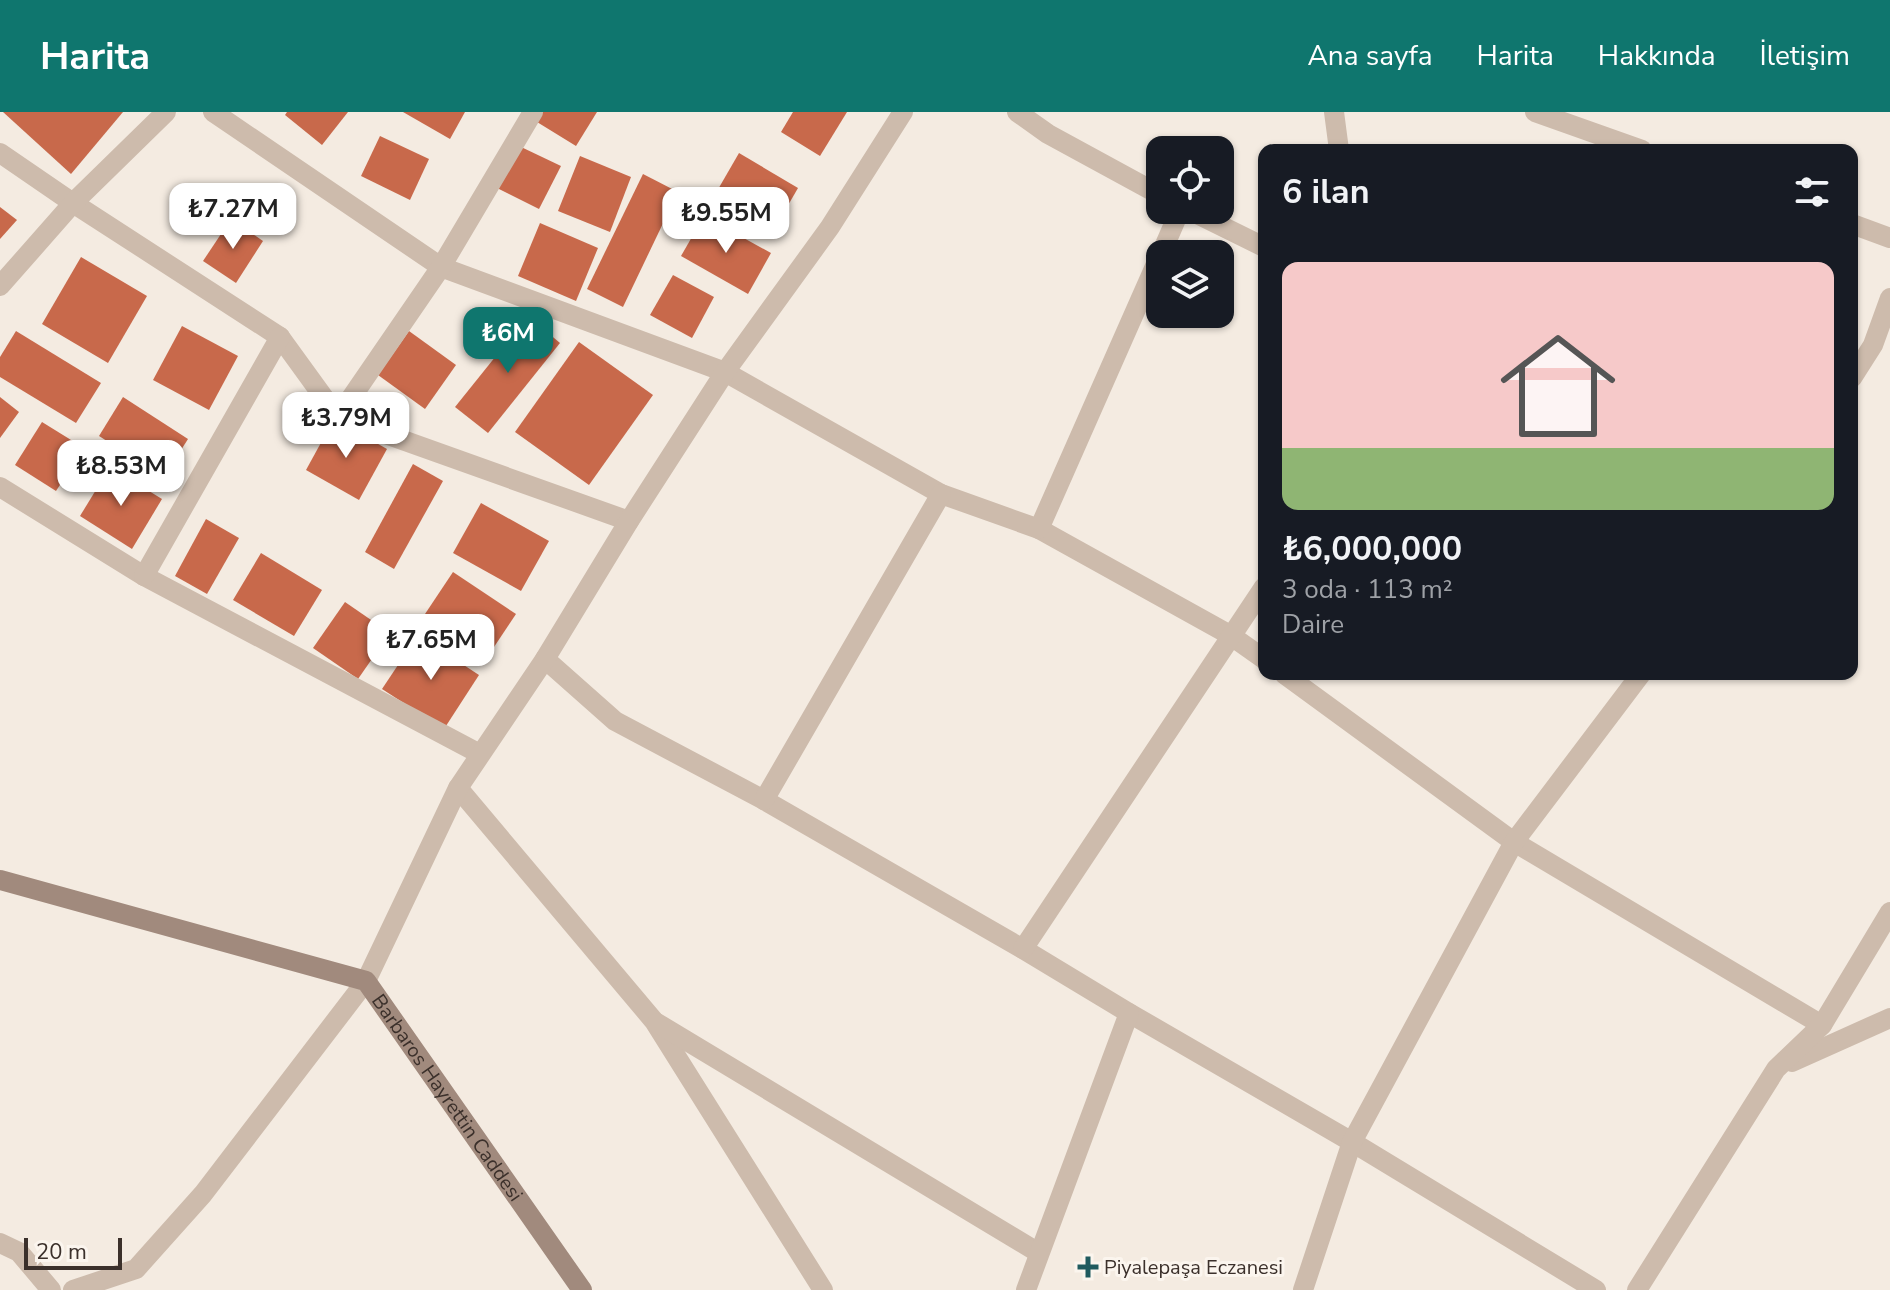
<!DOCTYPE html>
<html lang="tr">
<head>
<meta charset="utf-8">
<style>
  :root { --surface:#171b24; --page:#242831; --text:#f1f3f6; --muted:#9ea1a6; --line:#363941; --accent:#0f766e }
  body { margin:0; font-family:"Nunito Sans",sans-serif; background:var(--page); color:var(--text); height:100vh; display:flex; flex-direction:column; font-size:30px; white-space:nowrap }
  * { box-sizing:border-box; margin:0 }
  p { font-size:26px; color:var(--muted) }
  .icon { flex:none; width:44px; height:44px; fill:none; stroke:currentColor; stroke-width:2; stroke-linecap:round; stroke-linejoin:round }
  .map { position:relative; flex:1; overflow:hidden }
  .drawer { position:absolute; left:1258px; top:32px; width:600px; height:536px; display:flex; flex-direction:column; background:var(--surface); border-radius:16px; box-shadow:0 2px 6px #0004 }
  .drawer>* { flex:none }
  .buttons { position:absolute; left:1146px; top:24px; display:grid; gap:16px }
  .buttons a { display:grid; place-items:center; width:88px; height:88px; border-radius:16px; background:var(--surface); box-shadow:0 2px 6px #0004; font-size:40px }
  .scale { position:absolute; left:24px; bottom:20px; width:98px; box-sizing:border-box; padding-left:8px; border:4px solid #3b302b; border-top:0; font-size:22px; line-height:28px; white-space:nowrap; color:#3b302b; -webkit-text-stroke:6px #fbf5ee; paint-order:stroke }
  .price { position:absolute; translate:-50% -68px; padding:0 18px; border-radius:16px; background:#fff; color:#222; font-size:26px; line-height:52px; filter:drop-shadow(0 2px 4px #0008) }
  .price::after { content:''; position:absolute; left:50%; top:48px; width:24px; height:18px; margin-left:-12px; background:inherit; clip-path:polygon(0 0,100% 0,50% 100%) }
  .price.selected { background:var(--accent); color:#fff }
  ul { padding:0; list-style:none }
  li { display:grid; align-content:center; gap:16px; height:424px; padding:0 24px }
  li+li { border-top:2px solid var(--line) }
  li span { display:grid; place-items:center; height:248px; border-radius:16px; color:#555 }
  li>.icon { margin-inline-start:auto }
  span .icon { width:144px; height:144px; fill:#fffc; stroke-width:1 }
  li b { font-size:34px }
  h2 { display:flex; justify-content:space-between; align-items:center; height:96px; padding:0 24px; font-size:34px }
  header { display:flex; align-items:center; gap:48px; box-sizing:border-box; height:112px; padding:0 40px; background:var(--accent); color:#fff }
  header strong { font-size:38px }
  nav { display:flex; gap:44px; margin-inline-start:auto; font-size:28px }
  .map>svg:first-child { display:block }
</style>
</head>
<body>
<header>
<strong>Harita</strong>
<nav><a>Ana sayfa</a><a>Harita</a><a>Hakkında</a><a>İletişim</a></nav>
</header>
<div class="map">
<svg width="1890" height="1178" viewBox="0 0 1890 1178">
  <rect width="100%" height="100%" fill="#f4ebe1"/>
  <g fill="#c8694b">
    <path d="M3,0H123L71,62Z"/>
    <path d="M287,0H348L322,33L285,3Z"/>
    <path d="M403,0H465L450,27Z"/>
    <path d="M543,0H597L576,34L537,10Z"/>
    <path d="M793,0H847L820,44L781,20Z"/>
    <path d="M380,24L429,47L410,88L361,64Z"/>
    <path d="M519,34L561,54L539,97L497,76Z"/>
    <path d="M739,41L798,76L772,121L713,86Z"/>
    <path d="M580,44L631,65L610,120L558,99Z"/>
    <path d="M643,62L678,80L623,195L587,177Z"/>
    <path d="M0,95L17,108L0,127Z"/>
    <path d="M704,104L771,141L748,182L681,144Z"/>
    <path d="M231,107L263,129L236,171L203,149Z"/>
    <path d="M540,111L598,136L576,189L518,164Z"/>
    <path d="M81,145L147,184L108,251L42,212Z"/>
    <path d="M673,163L714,185L692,226L650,203Z"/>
    <path d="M528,204L560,231L488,321L455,295Z"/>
    <path d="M182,214L238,244L209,298L153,268Z"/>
    <path d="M16,219L101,271L76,311L0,265V245Z"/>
    <path d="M409,219L456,253L425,297L378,263Z"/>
    <path d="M579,230L653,283L589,373L515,320Z"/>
    <path d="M0,285L19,300L0,326Z"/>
    <path d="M123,285L188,327L164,365L99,324Z"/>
    <path d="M334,307L387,337L359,388L306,358Z"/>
    <path d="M42,310L84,336L56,379L15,353Z"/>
    <path d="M413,352L443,369L394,457L365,440Z"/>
    <path d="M110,355L162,387L132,437L80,404Z"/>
    <path d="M481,391L549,429L521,479L453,441Z"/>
    <path d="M206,407L239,426L207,482L175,464Z"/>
    <path d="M261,441L322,478L294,524L233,488Z"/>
    <path d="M453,460L516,502L488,544L425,502Z"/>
    <path d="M345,490L390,521L358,567L313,536Z"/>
    <path d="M418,523L479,563L444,617L382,577Z"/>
  </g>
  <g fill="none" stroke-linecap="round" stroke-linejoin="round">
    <g stroke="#cdbbac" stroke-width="20">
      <path d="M213,0L441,155L725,260L941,382L1039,417L1230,523L1264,547"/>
      <path d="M1017,0L1048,22L1160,83"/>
      <path d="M1334,0L1339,38"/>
      <path d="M1535,0L1642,38"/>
      <path d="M0,41L73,91L280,225L338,305L629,409"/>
      <path d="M1189,98L1264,135"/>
      <path d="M1852,112L1890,126"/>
      <path d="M1161,142L1180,98"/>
      <path d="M0,174L73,91L166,0"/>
      <path d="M1852,266L1873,233L1890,186"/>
      <path d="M338,305L441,155L533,0"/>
      <path d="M0,375L144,464L480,642"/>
      <path d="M1039,417L1160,143"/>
      <path d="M144,464L280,225"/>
      <path d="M545,547L615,609L764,688L1023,837L1129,901L1352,1030L1596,1178"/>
      <path d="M1284,562L1514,730L1822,913"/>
      <path d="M458,676L654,909L823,1178"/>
      <path d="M764,688L941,382"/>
      <path d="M1023,837L1264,475"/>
      <path d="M657,911L1039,1141"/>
      <path d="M1792,950L1890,906"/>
      <path d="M0,1131L19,1140L51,1178"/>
      <path d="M73,1178L136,1157L203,1082L366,869L458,676L545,547L629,409L725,260L830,115L903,0"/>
      <path d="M1026,1178L1129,901"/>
      <path d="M1303,1178L1352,1030L1514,730L1641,562"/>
      <path d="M1637,1178L1776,957L1822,913L1890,800"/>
    </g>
    <path stroke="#a18a7d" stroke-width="20" id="s1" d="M0,768L366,869L582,1178"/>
  </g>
  <path fill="#1f5a5e" stroke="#fbf5ee" stroke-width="3" d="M1084 1143h8v8h8v8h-8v8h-8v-8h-8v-8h8z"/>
  <g text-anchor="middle" stroke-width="6" stroke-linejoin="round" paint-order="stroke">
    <g font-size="20" fill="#3b302b" stroke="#fbf5ee">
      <text dy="7" stroke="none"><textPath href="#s1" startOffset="522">Barbaros Hayrettin Caddesi</textPath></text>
    </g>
    <g font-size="20" fill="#3b302b" stroke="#fbf5ee" text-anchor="start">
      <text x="1104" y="1162">Piyalepaşa Eczanesi</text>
    </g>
  </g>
</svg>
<div class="buttons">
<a><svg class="icon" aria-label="locate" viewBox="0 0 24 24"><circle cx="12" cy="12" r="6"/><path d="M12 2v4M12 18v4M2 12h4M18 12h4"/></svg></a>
<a><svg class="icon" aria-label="layers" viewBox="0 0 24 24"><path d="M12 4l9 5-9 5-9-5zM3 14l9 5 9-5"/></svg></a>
</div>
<div class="scale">20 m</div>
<b class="price" style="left:233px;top:139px">₺7.27M</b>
<b class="price" style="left:726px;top:143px">₺9.55M</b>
<b class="price selected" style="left:508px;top:263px">₺6M</b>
<b class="price" style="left:346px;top:348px">₺3.79M</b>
<b class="price" style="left:121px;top:396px">₺8.53M</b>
<b class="price" style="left:431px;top:570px">₺7.65M</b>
<section class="drawer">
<h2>6 ilan<svg class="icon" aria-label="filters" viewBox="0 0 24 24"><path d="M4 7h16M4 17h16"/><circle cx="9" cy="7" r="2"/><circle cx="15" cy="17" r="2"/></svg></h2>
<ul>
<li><span style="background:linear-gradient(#f6c9c9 75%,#8fb573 0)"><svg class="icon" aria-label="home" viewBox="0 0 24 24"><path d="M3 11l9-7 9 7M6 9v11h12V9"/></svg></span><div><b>₺6,000,000</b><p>3 oda · 113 m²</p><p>Daire</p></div></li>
</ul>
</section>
</div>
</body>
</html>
